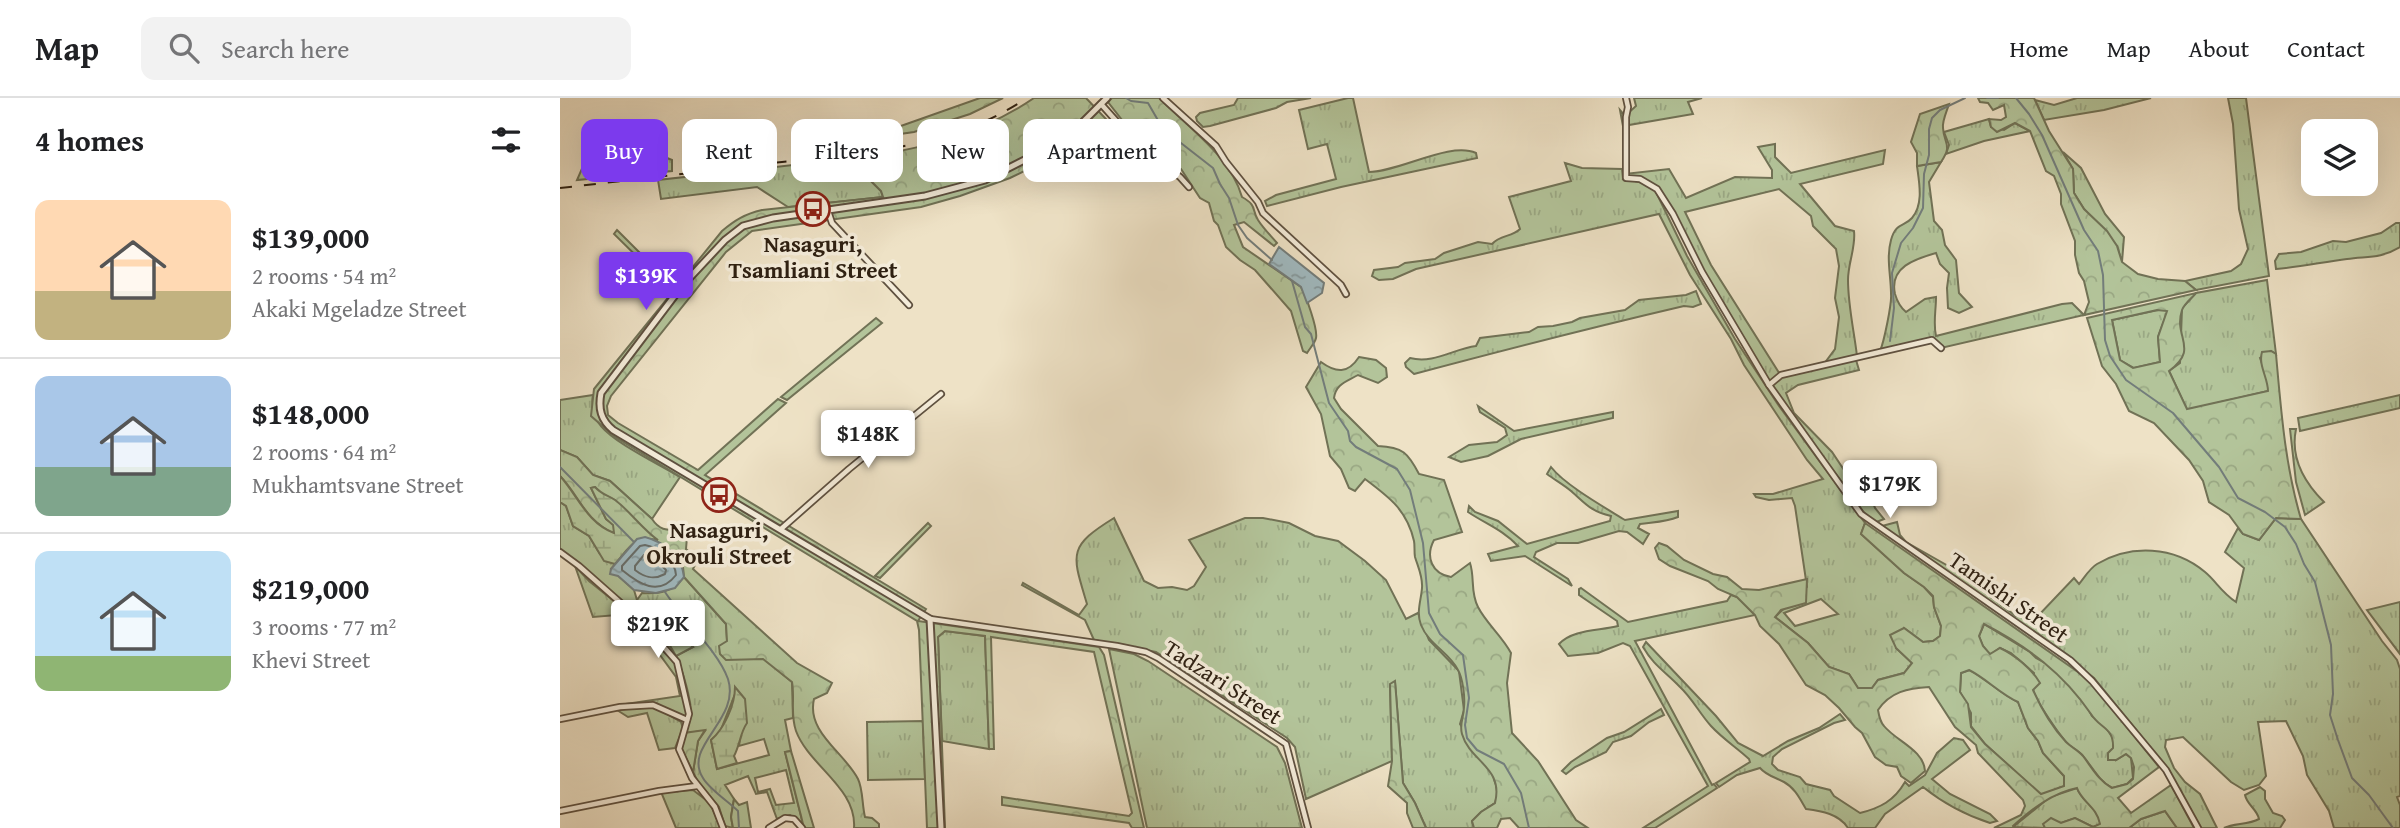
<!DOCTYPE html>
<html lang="en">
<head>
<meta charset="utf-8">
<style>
  :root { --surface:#fff; --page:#f2f2f2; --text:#202124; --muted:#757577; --line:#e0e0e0; --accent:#7c3aed }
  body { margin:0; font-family:"Gentium Book Plus",serif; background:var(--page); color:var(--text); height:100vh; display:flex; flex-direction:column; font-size:26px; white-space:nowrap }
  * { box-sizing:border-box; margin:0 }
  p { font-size:23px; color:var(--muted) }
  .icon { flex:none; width:38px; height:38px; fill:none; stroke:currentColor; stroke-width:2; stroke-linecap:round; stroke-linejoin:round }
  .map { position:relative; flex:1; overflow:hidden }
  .details { display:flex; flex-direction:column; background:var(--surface); width:560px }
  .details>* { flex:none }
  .top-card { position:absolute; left:21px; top:21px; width:665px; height:63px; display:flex; gap:14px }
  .fabs { position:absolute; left:1741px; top:21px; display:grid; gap:14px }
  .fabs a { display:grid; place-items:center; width:77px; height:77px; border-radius:14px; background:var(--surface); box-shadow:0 7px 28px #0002; font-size:35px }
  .price { position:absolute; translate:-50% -60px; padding:0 16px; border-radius:7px; background:#fff; color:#222; font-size:23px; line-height:46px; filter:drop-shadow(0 2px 4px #0008) }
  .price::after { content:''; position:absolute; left:50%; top:42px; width:21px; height:16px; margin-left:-10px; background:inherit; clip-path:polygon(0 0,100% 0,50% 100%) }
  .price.current { background:var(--accent); color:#fff }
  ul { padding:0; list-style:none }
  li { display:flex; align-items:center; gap:21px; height:175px; padding:0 35px }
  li+li { border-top:2px solid var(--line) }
  li span { display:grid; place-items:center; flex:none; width:196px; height:140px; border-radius:14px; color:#555 }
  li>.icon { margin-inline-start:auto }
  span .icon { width:84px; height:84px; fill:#fffc; stroke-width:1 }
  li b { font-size:30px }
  h2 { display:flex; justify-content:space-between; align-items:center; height:84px; padding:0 35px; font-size:30px }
  .chip { padding:0 24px; border-radius:14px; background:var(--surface); box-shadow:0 7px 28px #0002; font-size:24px; line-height:63px }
  .chip.current { background:var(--accent); color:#fff }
  header { display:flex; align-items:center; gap:42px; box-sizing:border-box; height:98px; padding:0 35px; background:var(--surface); border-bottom:2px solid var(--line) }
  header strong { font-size:33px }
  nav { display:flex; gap:38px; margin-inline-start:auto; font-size:24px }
  .search { width:490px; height:63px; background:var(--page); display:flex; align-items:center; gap:18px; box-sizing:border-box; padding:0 24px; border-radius:14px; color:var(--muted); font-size:26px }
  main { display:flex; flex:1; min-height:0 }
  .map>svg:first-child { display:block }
</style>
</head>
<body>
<header>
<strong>Map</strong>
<div class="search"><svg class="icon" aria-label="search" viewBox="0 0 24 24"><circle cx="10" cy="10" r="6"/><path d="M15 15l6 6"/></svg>Search here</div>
<nav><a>Home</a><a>Map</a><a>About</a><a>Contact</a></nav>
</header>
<main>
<section class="details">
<h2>4 homes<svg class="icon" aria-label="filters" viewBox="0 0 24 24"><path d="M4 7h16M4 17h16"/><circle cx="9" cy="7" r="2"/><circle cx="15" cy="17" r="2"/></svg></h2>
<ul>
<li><span style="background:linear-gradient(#ffd9b3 65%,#c2b280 0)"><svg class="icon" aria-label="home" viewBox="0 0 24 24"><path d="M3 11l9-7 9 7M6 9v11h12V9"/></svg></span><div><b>$139,000</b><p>2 rooms · 54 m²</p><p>Akaki Mgeladze Street</p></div></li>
<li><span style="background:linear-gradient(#a9c7e8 65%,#7fa58c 0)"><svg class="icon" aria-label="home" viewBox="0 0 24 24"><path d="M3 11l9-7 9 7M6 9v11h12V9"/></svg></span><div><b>$148,000</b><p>2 rooms · 64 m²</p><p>Mukhamtsvane Street</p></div></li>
<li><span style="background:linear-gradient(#bfe0f5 75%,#8fb573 0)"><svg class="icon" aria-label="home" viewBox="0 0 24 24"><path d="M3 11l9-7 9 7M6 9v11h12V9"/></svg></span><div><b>$219,000</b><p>3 rooms · 77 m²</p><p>Khevi Street</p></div></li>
</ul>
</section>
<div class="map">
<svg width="1840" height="730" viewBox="0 0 1840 730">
  <defs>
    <pattern id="grass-tufts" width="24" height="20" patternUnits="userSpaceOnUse" patternTransform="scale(1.75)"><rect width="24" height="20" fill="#b3c49a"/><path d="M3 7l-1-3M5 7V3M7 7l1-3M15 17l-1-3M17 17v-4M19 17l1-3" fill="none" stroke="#9aa884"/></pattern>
    <pattern id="forest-crowns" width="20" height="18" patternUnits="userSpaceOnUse" patternTransform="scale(1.75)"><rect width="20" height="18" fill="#b3c49a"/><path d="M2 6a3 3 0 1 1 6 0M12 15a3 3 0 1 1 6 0" fill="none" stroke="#9aa884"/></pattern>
    <pattern id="wetland-marsh" width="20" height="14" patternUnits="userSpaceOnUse" patternTransform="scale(1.75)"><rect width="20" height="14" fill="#b3c49a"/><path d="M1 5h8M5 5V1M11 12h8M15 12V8" fill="none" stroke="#9aa884"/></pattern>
    <pattern id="water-ripples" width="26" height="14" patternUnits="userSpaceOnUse" patternTransform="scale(1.75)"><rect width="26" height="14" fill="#a0bac1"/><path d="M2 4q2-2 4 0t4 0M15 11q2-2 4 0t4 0" fill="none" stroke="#83979c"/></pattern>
  </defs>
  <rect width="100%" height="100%" fill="#eee2c6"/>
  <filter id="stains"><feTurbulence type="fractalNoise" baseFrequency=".00286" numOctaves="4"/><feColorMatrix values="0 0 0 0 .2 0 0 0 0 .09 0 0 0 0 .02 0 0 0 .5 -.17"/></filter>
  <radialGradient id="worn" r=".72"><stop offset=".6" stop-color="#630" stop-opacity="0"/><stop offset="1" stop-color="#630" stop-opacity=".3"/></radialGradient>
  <g fill="url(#grass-tufts)" stroke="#717256" stroke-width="2" fill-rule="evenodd">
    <path d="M678,0H751L727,4L716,10L650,28L643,29L637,23L636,19L640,15L674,7Z"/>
    <path d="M788,0H793L809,74C839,74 890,43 916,55L917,60L781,89L707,108L705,103L716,97L776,81L767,46L748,51L739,12Z"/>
    <path d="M1074,0H1142L1128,4L1133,16L1063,28L1060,12L1065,18L1076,8Z"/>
    <path d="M1517,0H1591L1544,12L1484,22L1475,2L1494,7Z"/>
    <path d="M1668,0H1686L1709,178L1636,192L1625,183L1671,173L1681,166L1688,151L1679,111L1673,26Z"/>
    <path d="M1429,21L1431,29L1444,32L1455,25L1470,33L1424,43L1386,56L1389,47L1384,34Z"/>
    <path d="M48,38L68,50H83L112,62V73L17,82L34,43L43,47Z"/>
    <path d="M1215,46V59L1231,75L1325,52L1323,66L1240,86L1275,128L1294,133C1296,149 1288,165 1288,182C1288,207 1294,233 1297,258L1264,266L1275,251L1279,219L1275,200L1279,168L1276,151L1253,128L1251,118L1219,91L1125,114L1151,167L1221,278L1296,262L1299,272L1238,287L1226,295L1234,315L1272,354L1288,378L1303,384L1310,396L1315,410L1324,421L1314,425L1308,420L1243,332L1181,242L1097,91L1080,81L1066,80L1064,76L1109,71L1126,100L1175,79L1212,80V72L1198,49Z"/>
    <path d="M1503,54L1521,70L1545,116L1564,139L1562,164L1557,148L1524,111L1514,95L1513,71Z"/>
    <path d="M295,60L308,80L321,93L323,99L228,109L197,89L101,101L98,82Z"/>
    <path d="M1381,64L1369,84L1374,123L1382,132L1385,147L1396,162L1399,195L1412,209L1399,215L1388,210L1387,190L1389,175L1380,166L1376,155C1355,161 1329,169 1335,196C1337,203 1340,209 1346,214L1365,201L1376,199C1376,213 1373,225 1376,238L1502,206L1512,205L1524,217L1381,250L1371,242L1320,253C1324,244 1332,205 1331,196C1331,178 1326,160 1331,142C1336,124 1344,129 1352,120C1364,106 1359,84 1357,68Z"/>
    <path d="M1005,65L1022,70L1062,71L1063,81L1080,84L1095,92L1127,158L1175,241L1219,308L1305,425L1301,436L1344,475L1364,489L1373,499L1374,509L1381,528L1380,538L1373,543L1363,544L1344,530L1336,550L1352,565L1344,575L1318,582L1312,590H1298L1289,576L1269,569L1248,545L1215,519L1247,489L1235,408L1232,400L1209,402L1196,399L1194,396H1213L1263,381L1247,362L1184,267L1171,241L1130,177L1099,116L856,171L833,181L819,182L812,178L814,172L838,169L845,165L875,161L884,155L918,144L932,146C940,137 952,139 960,131L949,99L1011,83ZM1261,501L1278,516L1235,528L1224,515Z"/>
    <path d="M1836,125H1840V149C1820,161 1808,158 1787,161C1763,164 1740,169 1716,171L1715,163L1719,156L1741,154L1773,143L1786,144L1821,135Z"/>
    <path d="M57,132L111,186L109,190L54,136Z"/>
    <path d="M1707,182L1716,256L1711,253L1700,260L1708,283V293L1627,312L1609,273L1620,265L1622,210L1636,195Z"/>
    <path d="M1136,193L1141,206L1133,209L1124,208C1034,229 944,252 854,276L846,269L845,265L850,260C874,266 893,251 916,248L920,240L969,234L978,229L993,228L1012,224L1020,220L1065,212L1079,202L1126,197Z"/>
    <path d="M1598,212H1608L1598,239L1600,264L1574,270L1560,262L1552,222Z"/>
    <path d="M316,220L322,225L227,302L221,299Z"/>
    <path d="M33,297C31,307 34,320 41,328C56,346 99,366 120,379L92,421L50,383L33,377L17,359L0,352V302Z"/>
    <path d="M1840,297V310L1740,333L1738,320Z"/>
    <path d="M918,308L954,333L1053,314V320L961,341L928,358L901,364L889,359L909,347L937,344L947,337L945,330L920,314Z"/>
    <path d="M1736,331C1730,360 1744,384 1764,404L1745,417L1736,384L1730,331Z"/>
    <path d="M991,369C1005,387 1044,409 1065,422L1118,413V419C1106,424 1094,424 1080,426L1078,430L1089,436L1083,446L1067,434L1059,433L1018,445H997L976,454L974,459L1008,481L1012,488L965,458L931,463L928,456L958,448C943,432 926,426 908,414L909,408L915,414L938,423L967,446L1050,423L1051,418C1030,413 1026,406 1011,393C1004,387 995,382 987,376Z"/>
    <path d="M0,404L6,408L13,428L29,438L40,456L55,466L51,471L74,492L77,502L82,495C101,496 111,494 124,479L166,526L167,543L183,561L203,560L232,584L233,620L225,622L231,653L225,654L243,726L230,717L217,721L207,694L196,696L188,678L165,687L174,701L171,719L173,730L165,728L159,709L138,684L133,674L138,643L145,633L124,635C126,630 129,624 130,619C133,605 122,571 116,558L133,549L115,531L105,539L114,554L104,548L81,520L0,452ZM175,590L181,633L179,648L204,641L209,657L157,671L151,642L160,634L175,596ZM226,672L234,705L216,707L210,691L198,694L195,680Z"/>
    <path d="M554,420L584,483L598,490L612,489L627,492L634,488L646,469L629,442L685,420H703L729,425L755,438L778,443L805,463L826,482L846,521L858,515L869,542L899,573L904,612L900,626L932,674L938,694L935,705L921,714L912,723L914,730H866L855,705L843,685L835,584L830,587L832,663L746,701L735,649L727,640L596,554L534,542L525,522L462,487L463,485L519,517L527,506C512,456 507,449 554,420Z"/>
    <path d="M1716,420L1741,421L1822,543L1837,562L1840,571V698L1837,699L1840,707V730H1774L1769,713L1747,677L1743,658L1726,623L1698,624L1706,678L1699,687L1684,692L1671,684L1623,639L1606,642L1605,649L1614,670L1625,684L1640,696L1657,730H1641L1608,671L1534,580L1473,533L1378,472L1322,428L1337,424L1340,437L1346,444L1390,469L1456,518L1477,519L1514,480L1519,486C1524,480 1530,470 1537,466C1571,446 1614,448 1645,474C1656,483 1661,494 1676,504L1684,470L1665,454L1678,430L1683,436L1699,442Z"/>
    <path d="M368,425L371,428L320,480L315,478Z"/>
    <path d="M15,468L29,483L70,516L33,519Z"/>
    <path d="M1021,490L1068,524L1167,503L1171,497L1177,499L1195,517L1075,543L1152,687L1154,686L1157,690L1095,730H1083L1148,688L1070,548L1063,545L1038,555L1008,558L999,546C1013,531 1039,533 1058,528L1057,523L1019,497V491Z"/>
    <path d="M1840,504V556L1807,512Z"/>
    <path d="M1424,526L1470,554L1476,560L1489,567L1501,577L1527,609L1532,618L1544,627L1553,640L1556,662L1566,656L1571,660L1573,680L1567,686L1552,690C1539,683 1533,670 1523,658C1519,653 1514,651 1510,648C1501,640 1475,602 1473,591C1472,586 1474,580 1474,575L1451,555L1440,550L1430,557L1423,548L1419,538Z"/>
    <path d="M81,531L89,535L101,551L116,564L127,615L126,619L93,605L59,607L120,598L116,579Z"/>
    <path d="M385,533L425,538L429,651L382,643L378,539Z"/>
    <path d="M1086,544L1156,618L1178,645L1203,658L1228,643L1259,630L1280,616L1285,622L1274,625L1222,651L1213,659L1212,666L1218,672L1240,679L1246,686L1270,692L1274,698L1300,715C1320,710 1334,703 1345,684L1349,688L1365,677L1377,655L1394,640L1403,642L1410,652L1372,681L1390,696L1430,716L1437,723L1430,725C1405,717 1383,705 1363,689L1325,716L1315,730H1288C1279,716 1262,713 1246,711C1240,701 1235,690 1224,684C1215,679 1207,678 1200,670L1177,677L1159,689L1156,685L1190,664L1189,661C1176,649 1163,641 1151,628C1140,616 1132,600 1120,589C1106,574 1094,568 1083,549Z"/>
    <path d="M549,551L574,556L588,563L717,649L725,665L742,730H587Z"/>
    <path d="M1410,572C1427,581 1440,596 1458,604L1468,630L1478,643L1483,655L1504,678L1505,688L1481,697L1425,646L1411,628V615L1400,594L1401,575Z"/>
    <path d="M93,608L121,624L123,630L115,650L99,652L87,615L68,619L57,612Z"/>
    <path d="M1101,611L1104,617L1089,624L1071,638L1053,644L1046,654L1015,669L1006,676L1002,673L1011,664L1047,640L1064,634Z"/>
    <path d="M363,623L365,681L308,682L307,624Z"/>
    <path d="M1700,689L1705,693V701L1713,715L1722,718L1725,722L1720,730H1664C1674,725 1688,727 1699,721C1697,711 1687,707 1685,697Z"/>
    <path d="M1517,690C1522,705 1537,708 1541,726L1533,729L1515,720L1501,725L1484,726L1485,730L1453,729L1490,699Z"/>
    <path d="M133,692L150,705L161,730H116L101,694Z"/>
    <path d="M1605,713L1617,730H1569L1581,721Z"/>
  </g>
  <g fill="url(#forest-crowns)" stroke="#717256" stroke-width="2" fill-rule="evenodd">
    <path d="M420,0H443L410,16L354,34L298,42L297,36L338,29Z"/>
    <path d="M474,0H526L546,21L489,61L450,80L400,98L361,109L192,133L166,154L51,298L47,308L48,317L58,325L138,372L218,301L226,305L145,377L366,511L358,523L539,549L544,557L584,730H572L569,725L442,707V699L569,718L572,715L534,554L431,539L434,651H429L425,538L385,533L378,539L385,730H367L359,532L357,523L55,339L31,318L34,291L162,133C175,122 185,116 202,112L323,99L321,93L308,80L295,60C359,52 420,37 474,0Z"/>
    <path d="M552,0H599C627,28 671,59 682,99C698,108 691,111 698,122C703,130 711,138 717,145L714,148L684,124L674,127L683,149L741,189C746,198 758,231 756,240C755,245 750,250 747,255L743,253L731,213L695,172L680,162L666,149L658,127L654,123L649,105L640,100L621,71L599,58L586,45L583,39L566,27L548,4Z"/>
    <path d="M1418,0H1474L1489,33L1513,71L1514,95L1524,111L1547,133L1557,148L1562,164L1578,176L1598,181L1625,183L1636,192L1524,217L1529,204L1524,183L1519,175L1515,157V143L1501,106V96L1494,78L1486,73L1470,33L1455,25L1437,34L1431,29L1429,21L1441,22L1446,19L1444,7L1433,12L1428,5L1420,4Z"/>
    <path d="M1389,6C1387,13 1382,23 1383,30C1384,47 1393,46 1381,64L1357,68V55L1351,44L1360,16Z"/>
    <path d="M1636,195C1632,200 1624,206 1622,212C1613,240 1640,250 1609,273L1627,311L1708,293C1708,280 1698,267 1702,254L1711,253L1716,256C1721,312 1725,367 1741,421L1716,420L1699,442L1683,436L1669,417L1649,404L1643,383L1629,362L1594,325L1569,313L1556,286L1542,268L1527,220ZM1597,212L1607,213L1598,239L1600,264L1573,270L1560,262L1552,222Z"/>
    <path d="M799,259L816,262L826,270L827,279L818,285L798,277C786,284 776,286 774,300L781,311L818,348C843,349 848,355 859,376L884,382L902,434L874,442C865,459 872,476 891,479L910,465C915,480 910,494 918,509C926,525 942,538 951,555L947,585L952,635L978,663L1016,722L1028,730H959L950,720L941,721L937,730H914L912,723L921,714L935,705C944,669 910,664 902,636C899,626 904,619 904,609C905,599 903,581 898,572C889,554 869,547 861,527C856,514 861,503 862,490C863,479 858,469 855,459C854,453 855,448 854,443C847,412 829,399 805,381L795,393L789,390L781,371L770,358L761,316L746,289L761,264C776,275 788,276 799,259Z"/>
    <path d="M0,352L17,359L33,377L50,383L92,421C100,433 107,432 120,432L127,439L126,451L138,461L133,471L237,565L272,585L267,595L254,601C246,634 285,655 298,681C303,691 302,707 305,719L312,720L319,726V730H294C297,690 249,668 236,633C230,616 235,600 232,584L203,561L166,562L160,556L159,548L167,543L166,526L124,479L123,469L55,402L42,396L35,389L31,390L46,421L54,427V436C23,420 21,400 0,378Z"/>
    <path d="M1305,425L1528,581L1599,669L1558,700L1571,715L1611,687L1634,730H1617L1605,713L1581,721L1569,730H1485L1483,726L1491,720L1501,725L1515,720L1533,729L1540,726C1537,709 1522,704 1517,690C1492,695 1472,711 1453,728L1454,730H1434L1461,717L1465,708L1463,702L1418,655L1416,647L1395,629L1369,589C1348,590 1330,594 1318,612C1319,618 1320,624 1324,628C1336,643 1364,652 1365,673L1351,685L1341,678L1337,669L1326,667L1315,659L1302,635L1295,629L1279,610L1265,597L1246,587L1219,546L1200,528L1195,517L1177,499L1158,491L1148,483L1110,468L1099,461L1095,450L1099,445L1107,448L1124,462L1153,476L1167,479L1182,491L1199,492L1247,481L1246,505L1221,512L1215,519L1248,545L1269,569L1289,576L1298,590H1312L1318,582L1344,575L1352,565L1336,550L1330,537L1344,530L1363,544L1373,543L1380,538L1381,528L1374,509L1373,498L1364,489L1344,475L1301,436ZM1424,526C1468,549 1503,575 1531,616C1540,631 1554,629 1553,650L1548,655V662H1556L1566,656L1571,660L1574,669L1573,681L1567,686L1552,690C1539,683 1532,670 1523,658C1518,652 1511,649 1506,644C1493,630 1481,610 1473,592L1480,585C1472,571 1455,557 1440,550L1430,556L1423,548L1419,538ZM1409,572C1427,581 1440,596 1458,604L1468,630L1478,643L1483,655L1504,678V688L1481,696L1425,646L1411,629L1408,606L1400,594L1401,575Z"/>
    <path d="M115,531L133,549L116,558L105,539Z"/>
    <path d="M835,583L843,685L855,705L866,730H853L847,715V705L828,688L832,663L830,586Z"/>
    <path d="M145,632L138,643L133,674L121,650L124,635Z"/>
    <path d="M231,653L254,730H244L225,654Z"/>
    <path d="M174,701L179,707L187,704L191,730H173L171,719Z"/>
  </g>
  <g fill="url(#wetland-marsh)" stroke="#717256" stroke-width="2">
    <path d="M0,378C18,398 27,425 54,435L53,427L46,421L31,390L35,389C41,396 47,397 55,402C69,412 82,431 98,442C74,437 70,449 55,466L44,463L29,438L13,428L6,408L0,404Z"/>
    <path d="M175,589L185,601L187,625C180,635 180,647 174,658L177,665L157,671L151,642C164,631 175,607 175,589Z"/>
  </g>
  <g fill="url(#water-ripples)" stroke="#737d7b" stroke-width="2">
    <path d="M719,149L764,185L762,195L747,205L741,189L709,166Z"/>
    <path d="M85,439C104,444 122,458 124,479L115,490L96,495L74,492L58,478L50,476L51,471L77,441Z"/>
  </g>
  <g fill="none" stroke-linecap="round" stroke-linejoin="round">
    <g stroke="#686e6a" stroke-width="2">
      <path d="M85,447C99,450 115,462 116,477C99,499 79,486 62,472V468L80,448Z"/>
      <path d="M84,457H91L106,472L105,476C94,482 85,480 75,472V468Z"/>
    </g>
    <g stroke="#737d7b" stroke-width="2">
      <path d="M566,0L571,3L588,5L603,31L653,70L660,86L669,100L678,127L687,140L712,162"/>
      <path d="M1427,0H1438"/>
      <path d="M1456,0L1469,16L1482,37L1524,132L1538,153L1543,177L1545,242L1550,258L1566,282L1613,315L1659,369L1678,400L1705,414L1725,429L1736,446L1744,466L1755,484L1771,547L1773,596L1770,617L1778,642L1792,680L1809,697L1833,730"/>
      <path d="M732,183L745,229L751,236L769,305L788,333L790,343L796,349L837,371L850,392L863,445L869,515L880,536L903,557L909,600L905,627L907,640L917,652L944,666L961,695L969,730"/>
      <path d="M1330,243L1334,210L1332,175L1341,145L1353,130L1363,110L1364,76L1369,57V31L1372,20L1380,12L1405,0"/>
      <path d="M0,369L74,444"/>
      <path d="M105,494C122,520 158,553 168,581C181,622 122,648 143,680C149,691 169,704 178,713L179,730"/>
    </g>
    <g stroke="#5f5140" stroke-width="8">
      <g id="minor">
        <path d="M603,0L656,48L666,64L698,104L703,115L781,187L786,196"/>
        <path d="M1066,0L1068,9L1066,19V80L1080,81L1097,91L1113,116L1142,174L1209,287L1301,416L1510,562L1532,583L1606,672L1638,730"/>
        <path d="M541,6L575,44L620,79L629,89"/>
        <path d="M268,113L272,125L349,207"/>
        <path d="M1209,287L1221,277L1372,242L1381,250"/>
        <path d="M221,431L289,371L381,296"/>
        <path d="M0,454L19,468L80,522L117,564L129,616L119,651L132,680L155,709L163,730"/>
        <path d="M370,521L557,548L586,554L598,560L726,646L748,730"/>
        <path d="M0,621L60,609L93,607L127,622"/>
        <path d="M0,713L99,693L137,688"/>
        <path d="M209,730L225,720L234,721L242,730"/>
      </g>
    </g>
    <g stroke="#5f5140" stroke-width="9">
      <path id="tertiary" d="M381,730L370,521L53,332C41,322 38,311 41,295L122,188L165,142L183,128L213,120L365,98L425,82L490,49L523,24L547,0"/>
    </g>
    <use href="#minor" stroke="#f4ecda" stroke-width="4.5"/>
    <use href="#tertiary" stroke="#f4ecda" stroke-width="5"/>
    <path stroke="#2f2113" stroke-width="2" stroke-dasharray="12 12" stroke-linecap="butt" d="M0,90C71,82 141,74 212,65C301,55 391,51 467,0"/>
  </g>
  <defs>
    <g id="bus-ring" transform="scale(1.75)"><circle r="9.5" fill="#f4ecda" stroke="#8f2418" stroke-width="1.5"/><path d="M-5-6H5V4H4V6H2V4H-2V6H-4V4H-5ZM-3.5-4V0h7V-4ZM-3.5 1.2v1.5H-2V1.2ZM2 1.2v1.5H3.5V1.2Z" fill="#8f2418"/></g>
  </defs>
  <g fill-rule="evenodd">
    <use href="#bus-ring" x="253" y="111"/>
    <use href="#bus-ring" x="159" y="397"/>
  </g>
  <g text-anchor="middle" stroke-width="7" stroke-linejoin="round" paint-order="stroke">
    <g font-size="23" font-weight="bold" fill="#2f2113" stroke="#f4ecda">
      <text x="253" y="154">Nasaguri,<tspan x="253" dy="26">Tsamliani Street</tspan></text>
      <text x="159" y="440">Nasaguri,<tspan x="159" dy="26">Okrouli Street</tspan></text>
    </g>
    <g font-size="23" fill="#2f2113" stroke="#f4ecda">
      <text transform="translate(1449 499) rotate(35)" y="8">Tamishi Street</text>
      <text transform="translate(663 584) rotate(33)" y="8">Tadzari Street</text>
    </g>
  </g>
  <rect width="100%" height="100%" filter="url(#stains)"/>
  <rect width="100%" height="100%" fill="url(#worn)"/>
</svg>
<div class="fabs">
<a><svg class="icon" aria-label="layers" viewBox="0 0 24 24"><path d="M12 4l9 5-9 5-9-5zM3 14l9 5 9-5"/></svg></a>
</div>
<b class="price current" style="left:86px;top:214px">$139K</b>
<b class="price" style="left:308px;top:372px">$148K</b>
<b class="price" style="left:1330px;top:422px">$179K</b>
<b class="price" style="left:98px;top:562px">$219K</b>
<div class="top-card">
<a class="chip current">Buy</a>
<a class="chip">Rent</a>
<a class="chip">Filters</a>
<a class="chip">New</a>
<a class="chip">Apartment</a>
</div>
</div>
</main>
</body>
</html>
